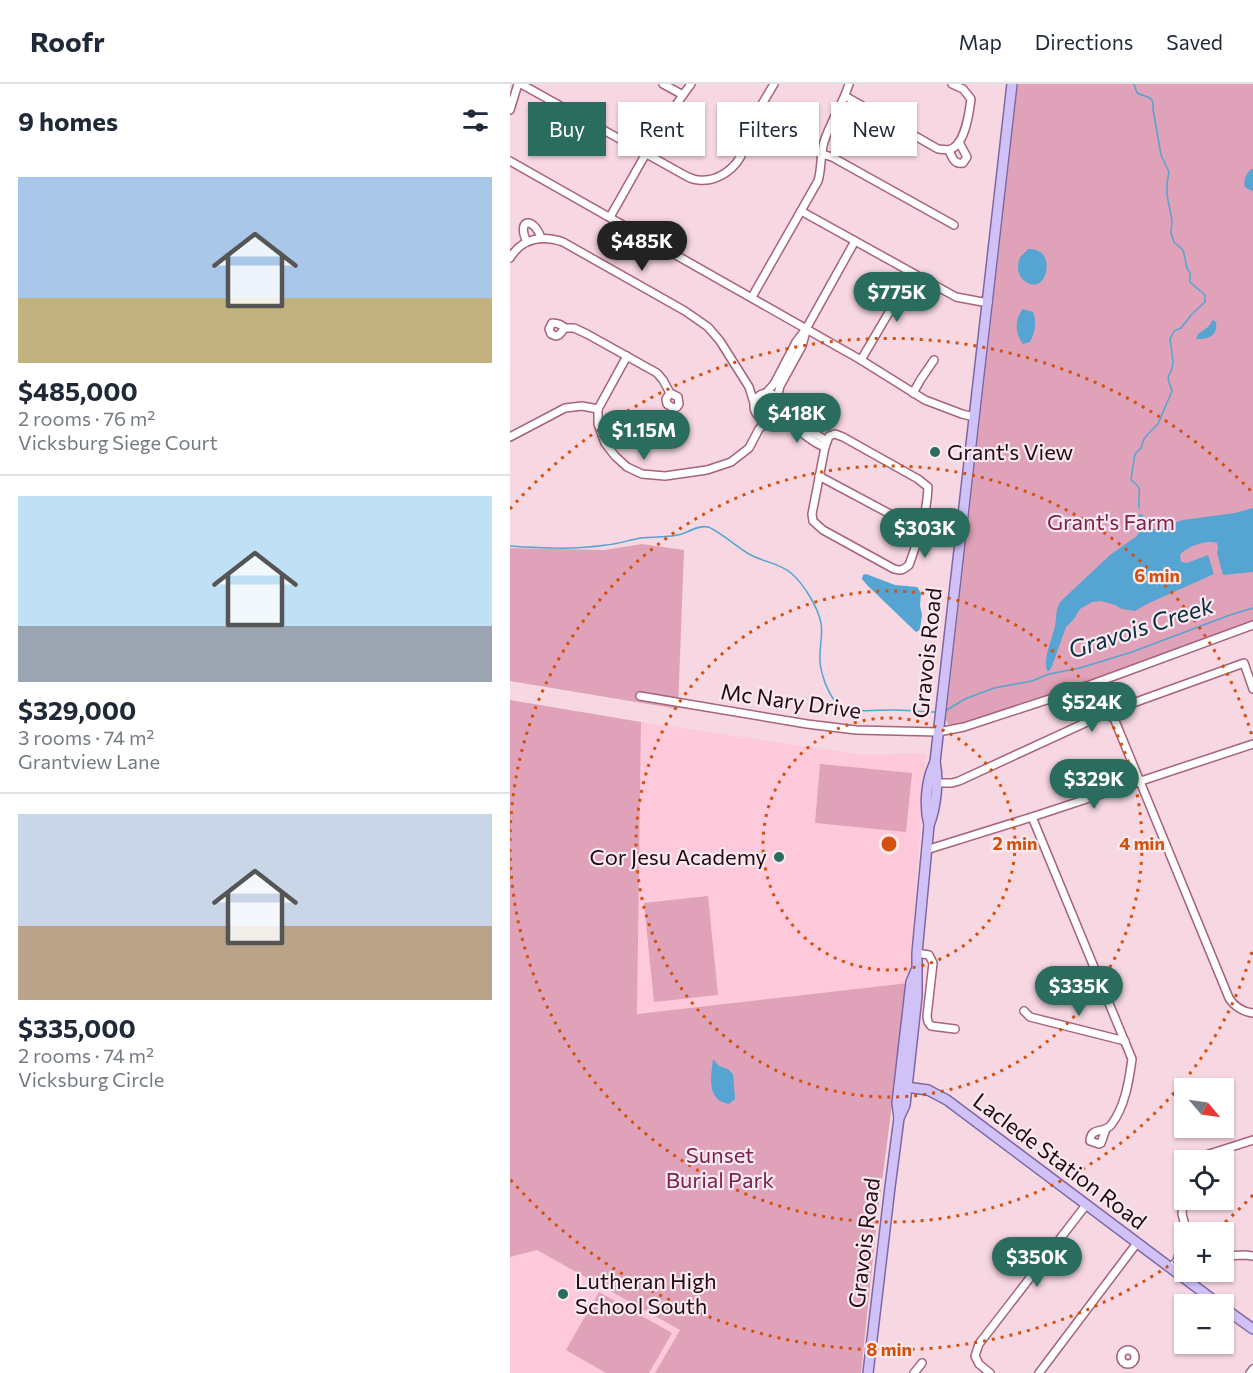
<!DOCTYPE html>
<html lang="en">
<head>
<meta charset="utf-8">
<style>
  :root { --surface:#fff; --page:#f2f2f3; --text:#1f2937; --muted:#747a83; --line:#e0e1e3; --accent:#2a6c5d }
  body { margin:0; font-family:Commissioner,sans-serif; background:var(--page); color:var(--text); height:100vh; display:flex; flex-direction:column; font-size:22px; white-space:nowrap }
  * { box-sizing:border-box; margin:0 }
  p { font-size:20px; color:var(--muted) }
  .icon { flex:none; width:33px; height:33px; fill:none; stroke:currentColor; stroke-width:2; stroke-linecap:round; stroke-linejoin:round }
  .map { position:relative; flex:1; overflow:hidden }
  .side { display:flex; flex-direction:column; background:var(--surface); width:510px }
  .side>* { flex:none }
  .top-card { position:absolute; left:18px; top:18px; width:570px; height:54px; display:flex; gap:12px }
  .needle { width:39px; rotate:119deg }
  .buttons { position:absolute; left:664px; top:994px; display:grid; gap:12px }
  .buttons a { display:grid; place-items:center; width:60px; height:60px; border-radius:0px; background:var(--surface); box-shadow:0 2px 4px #0004; font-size:30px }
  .price { position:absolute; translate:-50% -51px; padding:0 14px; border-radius:21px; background:var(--accent); color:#fff; font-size:20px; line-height:39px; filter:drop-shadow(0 2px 3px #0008) }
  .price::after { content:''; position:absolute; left:50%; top:36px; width:18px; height:14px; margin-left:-9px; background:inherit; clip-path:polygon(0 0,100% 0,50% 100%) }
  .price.current { background:#222; color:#fff }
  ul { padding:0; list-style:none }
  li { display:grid; align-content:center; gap:12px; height:318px; padding:0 18px }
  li+li { border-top:2px solid var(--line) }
  li span { display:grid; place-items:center; height:186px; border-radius:0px; color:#555 }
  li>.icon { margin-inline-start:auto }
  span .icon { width:108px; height:108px; fill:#fffc; stroke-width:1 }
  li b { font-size:26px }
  h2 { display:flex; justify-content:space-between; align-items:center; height:72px; padding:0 18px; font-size:26px }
  .tag { padding:0 21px; border-radius:0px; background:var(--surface); box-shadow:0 2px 4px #0004; font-size:21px; line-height:54px }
  .tag.current { background:var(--accent); color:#fff }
  header { display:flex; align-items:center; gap:36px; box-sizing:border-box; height:84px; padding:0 30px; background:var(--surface); border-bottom:2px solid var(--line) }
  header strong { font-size:28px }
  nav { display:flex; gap:33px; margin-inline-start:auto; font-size:21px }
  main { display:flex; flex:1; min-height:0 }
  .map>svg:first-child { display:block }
</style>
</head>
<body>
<header>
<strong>Roofr</strong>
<nav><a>Map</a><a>Directions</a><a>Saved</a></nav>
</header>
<main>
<section class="side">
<h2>9 homes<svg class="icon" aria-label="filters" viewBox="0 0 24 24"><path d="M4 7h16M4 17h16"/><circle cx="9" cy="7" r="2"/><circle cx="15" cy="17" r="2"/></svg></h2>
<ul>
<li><span style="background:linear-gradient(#a9c7e8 65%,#c2b280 0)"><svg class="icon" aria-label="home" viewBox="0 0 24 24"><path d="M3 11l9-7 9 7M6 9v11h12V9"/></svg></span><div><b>$485,000</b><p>2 rooms · 76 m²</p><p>Vicksburg Siege Court</p></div></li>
<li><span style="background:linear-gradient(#bfe0f5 70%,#9aa5b1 0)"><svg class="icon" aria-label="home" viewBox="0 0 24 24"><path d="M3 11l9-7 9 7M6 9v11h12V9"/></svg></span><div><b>$329,000</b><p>3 rooms · 74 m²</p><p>Grantview Lane</p></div></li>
<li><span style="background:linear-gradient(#c9d6e8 60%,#b9a48a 0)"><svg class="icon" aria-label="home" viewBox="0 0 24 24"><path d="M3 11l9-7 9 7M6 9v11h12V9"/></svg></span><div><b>$335,000</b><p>2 rooms · 74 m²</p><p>Vicksburg Circle</p></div></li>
</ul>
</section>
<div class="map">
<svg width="743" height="1289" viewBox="0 0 743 1289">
  <rect width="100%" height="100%" fill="#f7d7e2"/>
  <g fill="#fdc9db">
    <path d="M131,638L352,671L416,669L401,875L398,899L127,930Z"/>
    <path d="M27,1166L170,1246L145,1289H0V1173Z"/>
  </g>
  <g fill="#dfa2b8">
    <path d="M508,0H743V538L493,627L443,642L438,640L436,636Z"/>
    <path d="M132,460L174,466L168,625L0,597V464L94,466Z"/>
    <path d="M0,616L131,638L127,930L398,899L367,1135L351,1289H145L170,1246L27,1166L0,1173Z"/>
    <path d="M310,680L402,689L396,748L305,739Z"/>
    <path d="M198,812L208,911L144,918L134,819Z"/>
    <path d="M89,1208L162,1249L139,1289H96L56,1266Z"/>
  </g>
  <g fill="#55a4d1">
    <path d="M741,85H743V107H742L735,103C733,96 736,90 741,85Z"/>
    <path d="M518,165C547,163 538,207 520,200C508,196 505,182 511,172C513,170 516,168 518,165Z"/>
    <path d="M513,225L523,228C527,239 525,248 520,258L513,260C505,250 504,235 513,225Z"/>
    <path d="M703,236L706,238C708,251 699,256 686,255L688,250L698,243Z"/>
    <path d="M743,424V488L713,491L707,469L708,465L707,459C698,455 675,463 670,471L671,478L677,479L698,471L704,490L639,519L625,527L612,525L605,521L591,517L582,518L570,525L564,535L556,543L542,582L539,587H537C533,572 542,557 545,542C547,531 545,529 550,518L600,471L627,452L630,446L629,430L633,431L635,445L638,447L673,436L725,429Z"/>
    <path d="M356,490L385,501L407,503L411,509L410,522L412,531L410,546L406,548L358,502L352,495L353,491Z"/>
    <path d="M203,975L209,982L218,985L223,990L225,1015L219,1020C196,1016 201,993 203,975Z"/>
  </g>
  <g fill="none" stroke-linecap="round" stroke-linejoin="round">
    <g stroke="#55a4d1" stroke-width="1.5">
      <path d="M624,0L627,9C636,14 644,10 643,25L651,71L659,88L657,99V111L662,136L661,149L664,158L673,166L677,184L680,189V198L695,211V218L682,230L671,244L664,247L660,255L663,278L662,285L659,291L658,295L662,307L648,340L638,350L634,355L631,364L625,370L621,396C635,406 627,409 629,424"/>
      <path d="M0,462C31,464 65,466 96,461C108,460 119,456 131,454C145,452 159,454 172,450C180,447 189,441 198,443C208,446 228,464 239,470C253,478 269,479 281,489C293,499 308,523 311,539C313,550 310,560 310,571C309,586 318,615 332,623C343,629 368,626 382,626C397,626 412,628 427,628"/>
      <path d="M435,627L455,615L484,604L522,597L539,590L570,584L622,568L720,531L743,524"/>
    </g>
    <g stroke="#a7627d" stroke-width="10">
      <g id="minor">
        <path d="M11,0L176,92C180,94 185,96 189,96C208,98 227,84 233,67C236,60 236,52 239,45C246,29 255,15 264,0"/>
        <path d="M153,0L173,11"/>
        <path d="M335,12L428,65C431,65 436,66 438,66C455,63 459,30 461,15L453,5L442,0"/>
        <path d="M0,26L8,0"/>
        <path d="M439,66C442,73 444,81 453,79L457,73L449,58"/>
        <path d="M312,70L322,73L444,141"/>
        <path d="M0,77L351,276L415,316L452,330L464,333"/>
        <path d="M291,127L446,213L478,219"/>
        <path d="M100,133C126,88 150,41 181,0"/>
        <path d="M17,158C6,136 23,131 31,154"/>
        <path d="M0,174C12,154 32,151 53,158L175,227L198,243L210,257L239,303L244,319"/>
        <path d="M242,213L308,97C312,84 310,71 314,58C320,38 333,20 339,0"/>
        <path d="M55,244C51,240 48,239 42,239L39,245L41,250L46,252L49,251L55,244H64L77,250L147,289L153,296L160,309L168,313L169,320L167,323L163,324L157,320L156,315L160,309"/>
        <path d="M117,272L88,325V340L95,359L105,372L117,383L132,390L155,392L197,386L221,378L239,364L249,345L260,335"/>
        <path d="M351,276L402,189"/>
        <circle cx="257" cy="322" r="13"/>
        <path d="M256,309L264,300L286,258L296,245L345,157"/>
        <path d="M403,309L411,295L424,276"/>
        <path d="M267,314L270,302L292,262L296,247"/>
        <path d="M270,322L294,343L317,357"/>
        <path d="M263,334C284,335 295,357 315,363"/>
        <path d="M325,350L333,353L408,395L418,403C417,431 408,456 399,481C393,486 391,487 384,485L313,446L303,437L302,430L315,363L319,352Z"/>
        <path d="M0,353L55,324L72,322L88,325"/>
        <path d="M309,392L410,446"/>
        <path d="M130,612L297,640L346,646L428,648L454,643L558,609L743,541"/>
        <path d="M601,627L719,914C724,922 733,928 743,929"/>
        <path d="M426,699H442L449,697L601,627L734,579L743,605"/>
        <path d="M522,733L622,975C619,997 615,1023 601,1041C594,1050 581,1042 580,1057L589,1060L591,1059L596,1045"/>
        <path d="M416,766L522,733L743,660"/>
        <path d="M407,869L419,871L423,879L417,932L418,938L421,942L445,945"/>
        <path d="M514,927L520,933L615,957"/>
        <path d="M689,1077L696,1071L743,1056"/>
        <path d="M714,1172L735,1171L743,1172"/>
        <path d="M660,1184L667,1177L672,1160L675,1141L672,1130L675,1096"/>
        <circle cx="618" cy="1273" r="7"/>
        <path d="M404,1289L412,1279"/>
        <path d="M480,1289L469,1280L465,1272L469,1260L576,1121"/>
        <path d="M529,1289L627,1159"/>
        <path d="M740,1289L743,1285"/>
      </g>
    </g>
    <g stroke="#7f67a3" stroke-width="12">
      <g id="major">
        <path d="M419,741C414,722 416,696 425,678L502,0"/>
        <path d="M389,1002L418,1006L437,1016L710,1221"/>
        <path d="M389,1034L387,1019L401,898L406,886"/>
        <path d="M714,1224L743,1245"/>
        <path d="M358,1289L380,1103L389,1034L395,1021L399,985L407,912V869L419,741C426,724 429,696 425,678"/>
      </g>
    </g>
    <use href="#minor" stroke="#fff" stroke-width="7"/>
    <use href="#major" stroke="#d0c2f7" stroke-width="9"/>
  </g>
  <g fill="none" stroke="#d4510d" stroke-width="3" stroke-dasharray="3 6">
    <circle cx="379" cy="760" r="126"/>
    <circle cx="379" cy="760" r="253"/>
    <path d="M742 868A379 379 0 0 1 0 763M0 757A379 379 0 0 1 742 652"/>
    <path d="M743 1111A506 506 0 0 1 704 1148M673 1172A506 506 0 0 1 0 1095M0 425A506 506 0 0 1 743 409"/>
  </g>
  <g fill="#2a6c5d" stroke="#fae9ef" stroke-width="2">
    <circle cx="425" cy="368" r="6"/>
    <circle cx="269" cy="773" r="6"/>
    <circle cx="53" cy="1210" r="6"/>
  </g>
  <g text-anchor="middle" stroke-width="4.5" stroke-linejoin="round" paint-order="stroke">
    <g font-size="22" fill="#220813" stroke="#fae9ef" text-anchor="start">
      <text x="437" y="376">Grant's View</text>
      <text x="257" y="781" text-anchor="end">Cor Jesu Academy</text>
      <text x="65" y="1205">Lutheran High<tspan x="65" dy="25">School South</tspan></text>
    </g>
    <g font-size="22" fill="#7c214d" stroke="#fae9ef">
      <text x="601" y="446">Grant's Farm</text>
      <text x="210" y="1079">Sunset<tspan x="210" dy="25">Burial Park</tspan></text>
    </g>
    <g font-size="22" fill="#220813" stroke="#fae9ef">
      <text transform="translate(417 569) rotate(-84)" y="8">Gravois Road</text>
      <text transform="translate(281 617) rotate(8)" y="8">Mc Nary Drive</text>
      <text transform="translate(550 1077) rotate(37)" y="8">Laclede Station Road</text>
      <text transform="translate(354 1159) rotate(-83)" y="8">Gravois Road</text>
    </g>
    <g font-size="24" font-style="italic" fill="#082d40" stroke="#fae9ef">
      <text transform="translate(631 544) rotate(-18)" y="8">Gravois Creek</text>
    </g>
  </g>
  <circle cx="379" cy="760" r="9" fill="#d4510d" stroke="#fae9ef" stroke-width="3"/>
  <g font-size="18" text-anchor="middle" font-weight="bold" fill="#d4510d" stroke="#fae9ef" stroke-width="4.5" stroke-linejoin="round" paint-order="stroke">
    <text x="647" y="498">6 min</text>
    <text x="505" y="766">2 min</text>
    <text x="632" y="766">4 min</text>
    <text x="379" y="1272">8 min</text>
  </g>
</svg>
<div class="buttons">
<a><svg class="needle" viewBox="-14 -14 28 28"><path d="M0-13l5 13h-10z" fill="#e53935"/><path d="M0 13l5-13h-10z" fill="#747a83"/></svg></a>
<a><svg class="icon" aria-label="locate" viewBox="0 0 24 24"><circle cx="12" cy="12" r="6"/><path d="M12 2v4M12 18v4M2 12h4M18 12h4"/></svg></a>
<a>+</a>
<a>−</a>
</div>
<b class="price current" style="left:132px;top:188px">$485K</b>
<b class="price" style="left:387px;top:239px">$775K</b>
<b class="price" style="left:287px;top:360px">$418K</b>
<b class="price" style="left:134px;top:377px">$1.15M</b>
<b class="price" style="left:415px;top:475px">$303K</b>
<b class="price" style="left:582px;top:649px">$524K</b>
<b class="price" style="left:584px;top:726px">$329K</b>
<b class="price" style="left:569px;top:933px">$335K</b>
<b class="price" style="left:527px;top:1204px">$350K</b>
<div class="top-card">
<a class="tag current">Buy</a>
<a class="tag">Rent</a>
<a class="tag">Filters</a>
<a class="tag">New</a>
</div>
</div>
</main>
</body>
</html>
